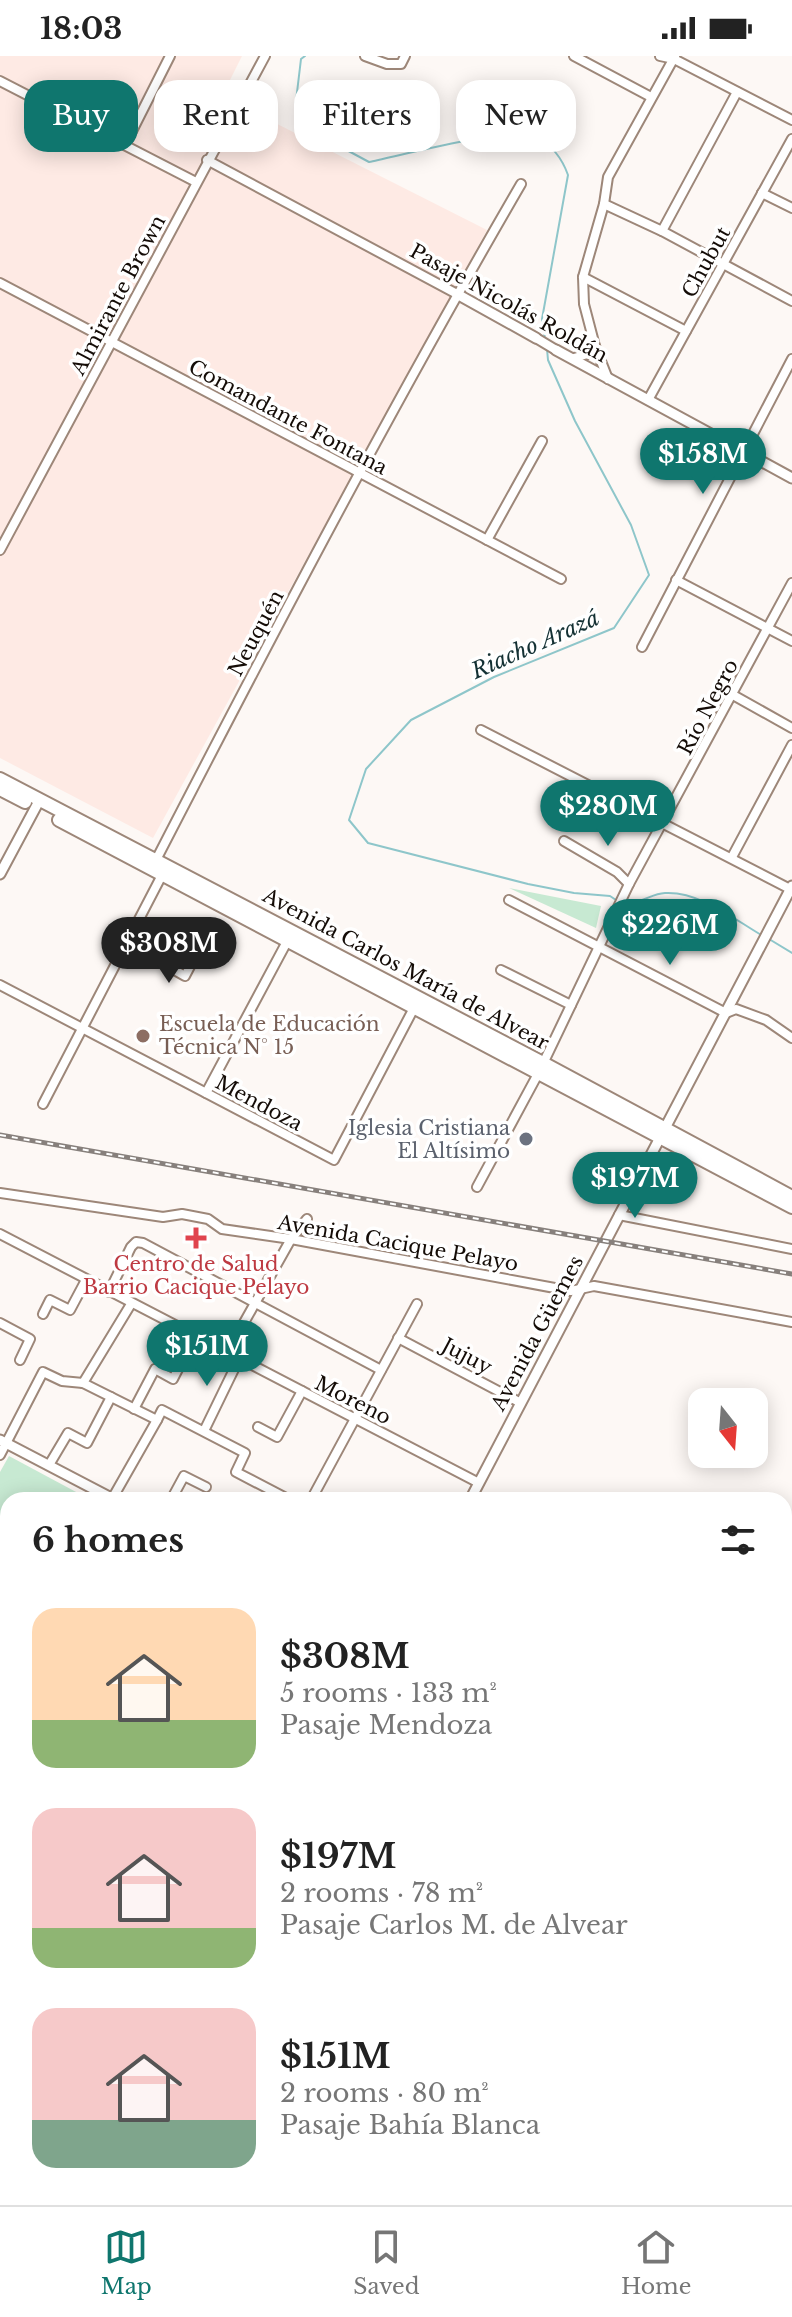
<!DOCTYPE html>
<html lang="en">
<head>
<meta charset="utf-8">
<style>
  :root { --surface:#fff; --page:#f2f2f2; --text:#222; --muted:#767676; --line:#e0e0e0; --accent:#0f766e }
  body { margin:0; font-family:"Libre Baskerville",serif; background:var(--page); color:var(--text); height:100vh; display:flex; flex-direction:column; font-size:30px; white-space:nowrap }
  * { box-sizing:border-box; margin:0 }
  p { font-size:26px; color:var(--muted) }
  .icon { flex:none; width:44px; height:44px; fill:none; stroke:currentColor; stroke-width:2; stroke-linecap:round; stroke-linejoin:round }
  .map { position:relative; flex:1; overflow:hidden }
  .sheet { position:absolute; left:0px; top:1436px; width:792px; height:714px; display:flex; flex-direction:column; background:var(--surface); border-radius:24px 24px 0 0; box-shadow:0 4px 20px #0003 }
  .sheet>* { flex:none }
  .guide { position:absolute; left:24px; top:24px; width:744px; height:72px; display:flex; gap:16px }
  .needle { width:52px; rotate:163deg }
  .tools { position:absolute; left:688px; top:1332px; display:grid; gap:16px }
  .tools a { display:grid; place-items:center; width:80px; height:80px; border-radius:16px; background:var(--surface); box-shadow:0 4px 20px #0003; font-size:40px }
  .price { position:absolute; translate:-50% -68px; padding:0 18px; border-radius:28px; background:var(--accent); color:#fff; font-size:26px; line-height:52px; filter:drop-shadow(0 2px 4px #0008) }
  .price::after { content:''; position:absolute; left:50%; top:48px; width:24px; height:18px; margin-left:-12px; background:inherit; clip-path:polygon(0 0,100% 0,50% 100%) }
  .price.active { background:#222; color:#fff }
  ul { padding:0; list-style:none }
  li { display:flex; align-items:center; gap:24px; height:200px; padding:0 32px }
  li span { display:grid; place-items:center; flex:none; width:224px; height:160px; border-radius:24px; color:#555 }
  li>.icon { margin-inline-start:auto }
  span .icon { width:96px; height:96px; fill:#fffc; stroke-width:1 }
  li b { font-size:34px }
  h2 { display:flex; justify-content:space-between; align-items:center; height:96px; padding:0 32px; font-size:34px }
  .pill { padding:0 28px; border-radius:24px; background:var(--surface); box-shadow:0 4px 20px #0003; font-size:28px; line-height:72px }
  .pill.active { background:var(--accent); color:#fff }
  .status { display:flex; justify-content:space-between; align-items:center; height:56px; padding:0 40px; background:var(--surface); direction:ltr }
  .status svg { height:22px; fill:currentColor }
  .menu { display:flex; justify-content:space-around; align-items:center; height:112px; border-top:2px solid var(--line); background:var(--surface); font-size:22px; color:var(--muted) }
  .menu a { display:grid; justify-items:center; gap:4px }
  .menu .active { color:var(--accent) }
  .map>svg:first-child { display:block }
</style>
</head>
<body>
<div class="status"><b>18:03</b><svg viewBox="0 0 49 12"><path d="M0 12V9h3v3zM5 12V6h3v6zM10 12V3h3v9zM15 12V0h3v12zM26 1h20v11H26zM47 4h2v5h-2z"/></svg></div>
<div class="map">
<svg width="792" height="2149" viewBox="0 0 792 2149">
  <rect width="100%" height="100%" fill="#fdf8f5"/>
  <path fill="#feeae4" d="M0,0H242L222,40L487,174L153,782L0,702Z"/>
  <g fill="#c7e9d2">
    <path d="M509,832L601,850L596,872Z"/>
    <path d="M9,1400L91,1444H8V1470L0,1466V1416Z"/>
  </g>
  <path fill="#8ec6ca" d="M792,1492V1919L784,1911V1495Z"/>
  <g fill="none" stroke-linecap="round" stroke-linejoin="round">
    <g stroke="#8ec6ca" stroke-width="2">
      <path d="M305,0L301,3L295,53L315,77L369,106C399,100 514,69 537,81C553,90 562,102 568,119L542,263L545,283"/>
      <path d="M547,293L548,304L575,365L631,469L649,519L614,572L494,621L411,664L366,713L349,764L368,787L528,828L574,837L610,840L616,844"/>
      <path d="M622,846C644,848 649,838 665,837C700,835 735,864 763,880"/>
      <path d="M769,883L792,897"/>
      <path d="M58,2142V2149"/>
    </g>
    <g stroke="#9d8779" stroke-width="12">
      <g id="minor">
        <path d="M365,0L387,8H401L405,0"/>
        <path d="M574,0L651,41"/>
        <path d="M660,0L674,3L792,64"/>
        <path d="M0,25L196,126"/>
        <path d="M125,89L170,0"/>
        <path d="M207,104L457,238"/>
        <path d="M762,137L792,152"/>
        <path d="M604,148L662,175L792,245"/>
        <path d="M662,175L737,36"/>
        <path d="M583,221L686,275"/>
        <path d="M0,227L561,523"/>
        <path d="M536,282L556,294"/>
        <path d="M574,302L591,297L595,290"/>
        <path d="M608,323L595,290L584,248L583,221L604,148L608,121L675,0"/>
        <path d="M648,344L792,83"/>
        <path d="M487,484L542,385"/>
        <path d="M0,494L265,0"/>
        <path d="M676,524L792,585"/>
        <path d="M642,591L792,303"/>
        <path d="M733,639L792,672"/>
        <path d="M481,674L790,833"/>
        <path d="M564,785L617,816L629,828"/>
        <path d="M732,801L792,689"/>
        <path d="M509,844L726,957L736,953L766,964L792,982"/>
        <path d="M125,886L185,920L197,897"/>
        <path d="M501,914L571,949"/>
        <path d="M0,929L334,1104L415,950"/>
        <path d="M206,1037L290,880"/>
        <path d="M43,1048L162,819L156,804C273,577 392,350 521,128"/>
        <path d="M477,1131L539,1016L629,828L792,527"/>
        <path d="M0,1137L163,1161L182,1158L208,1163L222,1173L291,1183L571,1235L594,1230L792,1266"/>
        <path d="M619,1159L792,1193"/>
        <path d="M0,1178L479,1427"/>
        <path d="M109,1236L131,1191L136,1186L143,1187L381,1314"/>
        <path d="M43,1258L50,1244L70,1254L86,1224"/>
        <path d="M0,1267L30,1283L20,1304"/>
        <path d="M398,1282L521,1347"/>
        <path d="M227,1297L291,1183L307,1163"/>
        <path d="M83,1327L131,1248"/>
        <path d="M134,1353L155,1313L173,1323L195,1280"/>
        <path d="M258,1371L277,1381L302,1335"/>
        <path d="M204,1375L239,1303"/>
        <path d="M0,1399L43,1316L62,1325L83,1327L157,1364L162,1354L245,1397L236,1416L290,1444"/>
        <path d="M49,1409L68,1377L87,1387L111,1341"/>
        <path d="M112,1443L157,1364"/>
        <path d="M171,1444L184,1420L206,1431"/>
        <path d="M311,1444L417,1248"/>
        <path d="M0,1471L8,1475"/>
        <path d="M0,1549L8,1534"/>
        <path d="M0,1591L8,1595"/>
        <path d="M0,1698L8,1683"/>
        <path d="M0,1750L8,1755"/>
        <path d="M0,1859L8,1864"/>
        <path d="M784,2014L792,2024"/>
        <path d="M784,2058L792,2052"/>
        <path d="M351,2142L365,2149"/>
        <path d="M548,2142L562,2149"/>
        <path d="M482,2149L486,2142"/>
        <path d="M657,2149L667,2142"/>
      </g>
    </g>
    <g stroke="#9d8779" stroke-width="13">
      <g id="tertiary">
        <path d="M457,238L536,282"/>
        <path d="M556,294L792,422"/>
        <path d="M0,818L39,745"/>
        <path d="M0,1384L115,1444"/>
        <path d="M470,1444L792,830"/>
        <path d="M104,2149L107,2142"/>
        <path d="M297,2149L300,2142"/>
      </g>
    </g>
    <g stroke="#9d8779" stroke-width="16">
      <g id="primary">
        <path d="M0,723L543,1007L792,1141"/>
        <path d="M0,733L25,746"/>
        <path d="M59,764L792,1151"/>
        <path d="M0,2058L8,2063"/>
        <path d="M0,2073L8,2078"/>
        <path d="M130,2142L144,2149"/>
        <path d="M156,2142L168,2149"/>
      </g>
    </g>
    <use href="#minor" stroke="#fff" stroke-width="8"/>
    <use href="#tertiary" stroke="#fff" stroke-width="9"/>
    <use href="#primary" stroke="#fff" stroke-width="12"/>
    <g stroke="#87807c" stroke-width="5">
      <path id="rail" d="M0,1079L792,1218"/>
    </g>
    <use href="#rail" stroke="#fff" stroke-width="2" stroke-dasharray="6" stroke-linecap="butt"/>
  </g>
  <circle fill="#8d6e63" stroke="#fff" stroke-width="3" cx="143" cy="980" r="8"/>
  <circle fill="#6b7280" stroke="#fff" stroke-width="3" cx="526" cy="1083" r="8"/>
  <path fill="#e0444e" stroke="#fff" stroke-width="3" d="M192 1170h8v8h8v8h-8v8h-8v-8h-8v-8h8z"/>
  <g text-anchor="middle" stroke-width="7" stroke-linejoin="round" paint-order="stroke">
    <g font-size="20" fill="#140c07" stroke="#fff">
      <text transform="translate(706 206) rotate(-61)" y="7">Chubut</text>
      <text transform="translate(118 239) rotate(-62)" y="7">Almirante Brown</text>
      <text transform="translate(509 247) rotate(29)" y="7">Pasaje Nicolás Roldán</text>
      <text transform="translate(288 361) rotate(28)" y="7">Comandante Fontana</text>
      <text transform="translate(256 577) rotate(-62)" y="7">Neuquén</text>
      <text transform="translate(708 651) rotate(-62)" y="7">Río Negro</text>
      <text transform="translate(406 913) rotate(28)" y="7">Avenida Carlos María de Alvear</text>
      <text transform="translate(259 1047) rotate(28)" y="7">Mendoza</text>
      <text transform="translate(398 1187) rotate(10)" y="7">Avenida Cacique Pelayo</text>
      <text transform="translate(537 1277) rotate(-62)" y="7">Avenida Güemes</text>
      <text transform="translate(467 1300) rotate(28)" y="7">Jujuy</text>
      <text transform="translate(353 1344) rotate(27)" y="7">Moreno</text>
    </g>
    <g font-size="20" fill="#785e54" stroke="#fff" text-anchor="start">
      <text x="159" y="975">Escuela de Educación<tspan x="159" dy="23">Técnica N° 15</tspan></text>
    </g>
    <g font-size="20" fill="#5b616d" stroke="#fff" text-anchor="end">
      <text x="510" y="1079">Iglesia Cristiana<tspan x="510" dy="23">El Altísimo</tspan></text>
    </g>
    <g font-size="20" fill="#be3a42" stroke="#fff">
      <text x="196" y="1215">Centro de Salud<tspan x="196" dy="23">Barrio Cacique Pelayo</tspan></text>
    </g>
    <g font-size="22" font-style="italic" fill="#143134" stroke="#fff">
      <text transform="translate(535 588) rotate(-24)" y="8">Riacho Arazá</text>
    </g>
  </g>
</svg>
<div class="tools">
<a><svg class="needle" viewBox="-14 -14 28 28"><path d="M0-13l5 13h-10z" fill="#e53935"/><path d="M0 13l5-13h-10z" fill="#767676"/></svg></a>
</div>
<b class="price" style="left:703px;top:440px">$158M</b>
<b class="price" style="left:608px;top:792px">$280M</b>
<b class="price" style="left:670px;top:911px">$226M</b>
<b class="price active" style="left:169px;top:929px">$308M</b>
<b class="price" style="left:635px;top:1164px">$197M</b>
<b class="price" style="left:207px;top:1332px">$151M</b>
<div class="guide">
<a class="pill active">Buy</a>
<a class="pill">Rent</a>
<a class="pill">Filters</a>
<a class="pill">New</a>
</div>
<section class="sheet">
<h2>6 homes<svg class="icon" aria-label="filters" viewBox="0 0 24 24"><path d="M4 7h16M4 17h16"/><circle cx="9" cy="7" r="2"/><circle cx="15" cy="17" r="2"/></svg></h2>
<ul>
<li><span style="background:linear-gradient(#ffd9b3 70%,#8fb573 0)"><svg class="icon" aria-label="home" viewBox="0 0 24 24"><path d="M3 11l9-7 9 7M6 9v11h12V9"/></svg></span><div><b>$308M</b><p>5 rooms · 133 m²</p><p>Pasaje Mendoza</p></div></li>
<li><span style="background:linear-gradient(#f6c9c9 75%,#8fb573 0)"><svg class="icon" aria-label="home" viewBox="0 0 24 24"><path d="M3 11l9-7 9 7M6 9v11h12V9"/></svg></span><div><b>$197M</b><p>2 rooms · 78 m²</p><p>Pasaje Carlos M. de Alvear</p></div></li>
<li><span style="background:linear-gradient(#f6c9c9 70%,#7fa58c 0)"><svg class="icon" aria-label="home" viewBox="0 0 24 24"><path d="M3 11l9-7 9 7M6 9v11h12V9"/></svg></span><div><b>$151M</b><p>2 rooms · 80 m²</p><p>Pasaje Bahía Blanca</p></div></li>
</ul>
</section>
</div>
<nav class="menu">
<a class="active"><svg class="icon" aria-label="map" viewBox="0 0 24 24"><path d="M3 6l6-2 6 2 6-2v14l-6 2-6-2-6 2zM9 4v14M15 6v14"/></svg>Map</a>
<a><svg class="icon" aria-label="saved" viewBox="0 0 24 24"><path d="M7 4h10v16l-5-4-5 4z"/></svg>Saved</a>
<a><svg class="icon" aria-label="home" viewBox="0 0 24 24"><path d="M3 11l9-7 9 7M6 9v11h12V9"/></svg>Home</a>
</nav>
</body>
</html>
